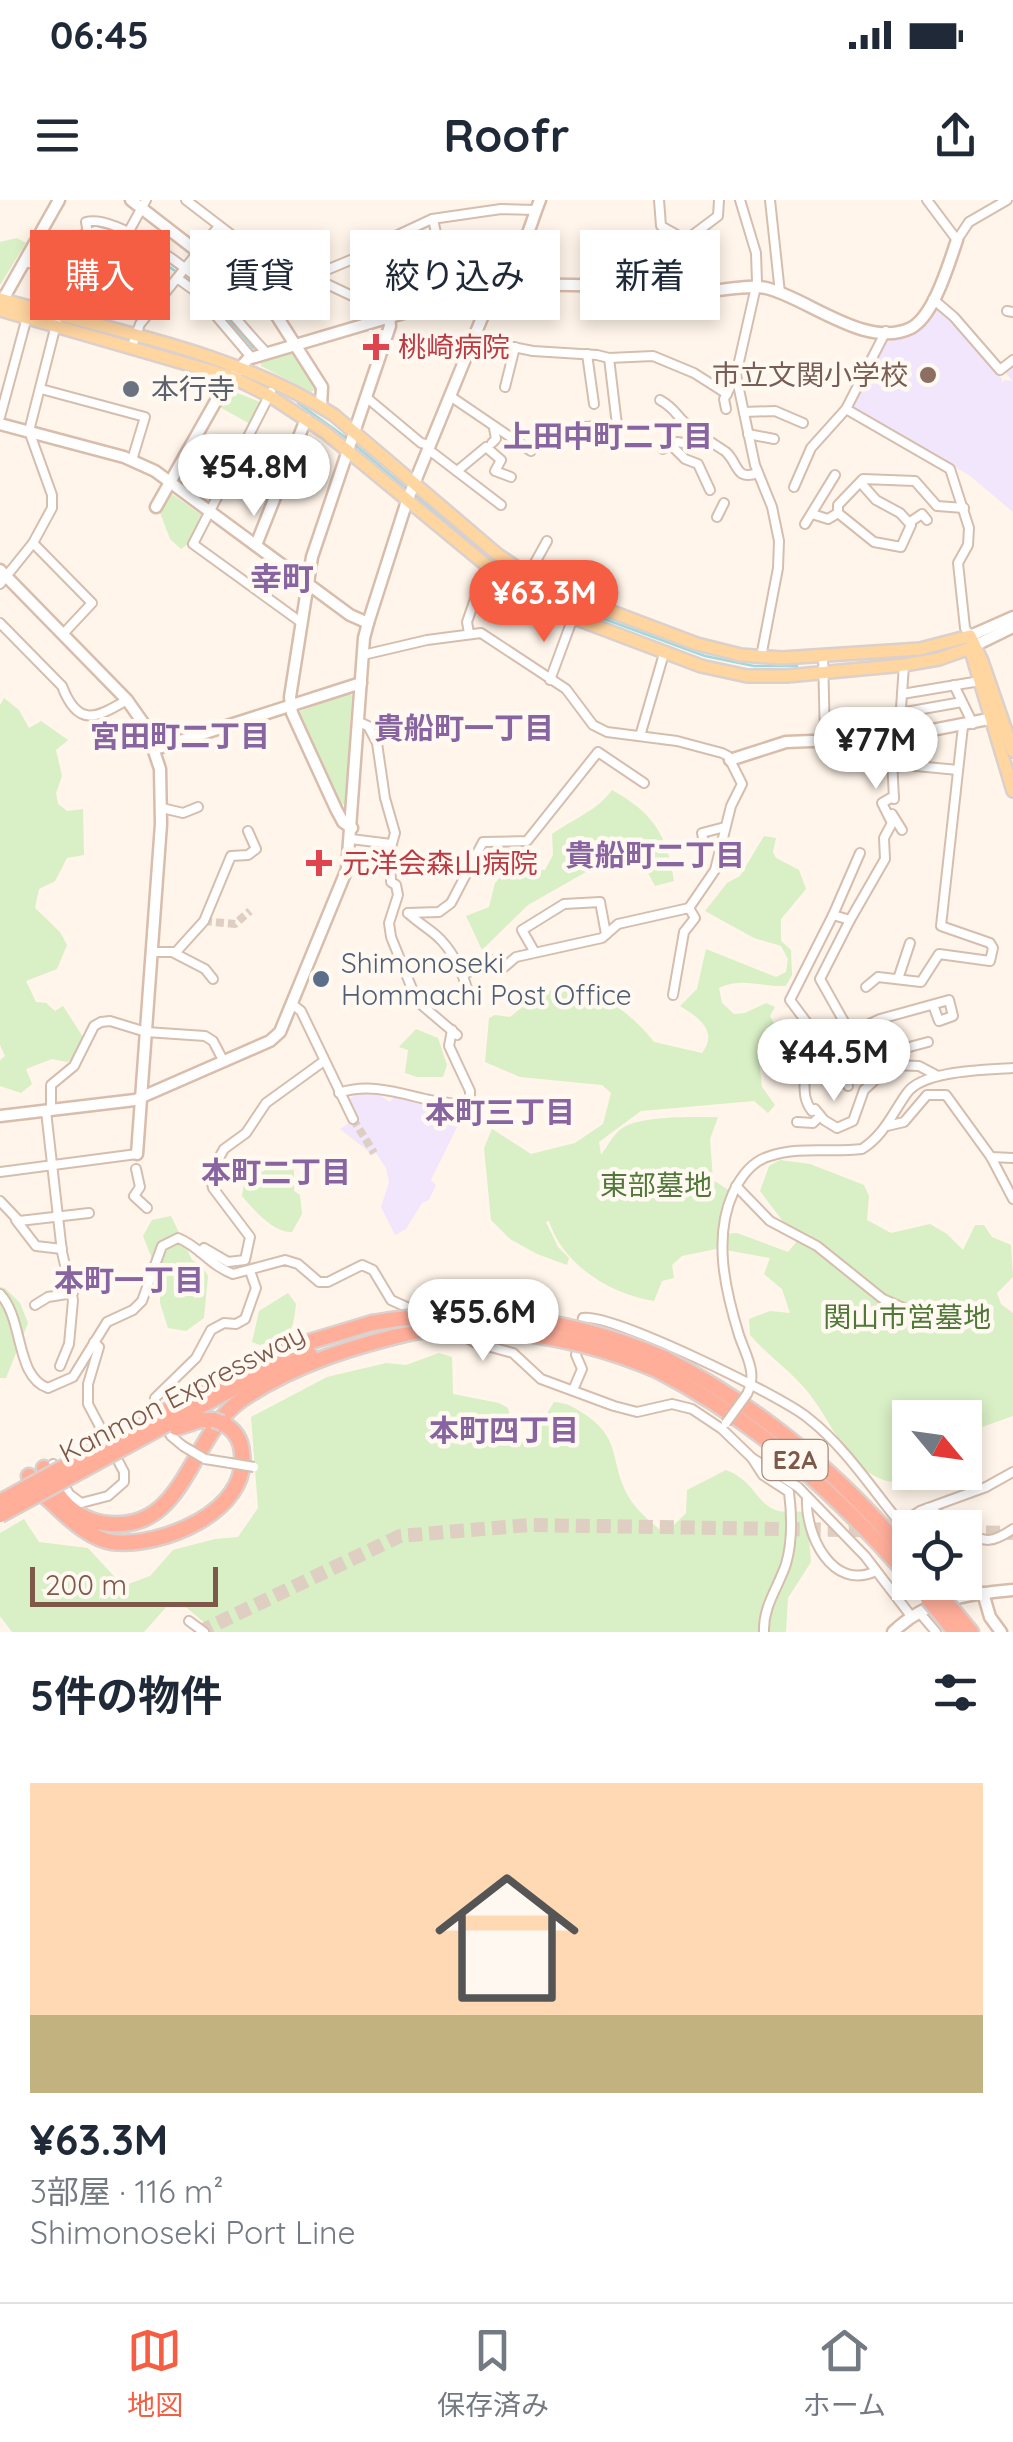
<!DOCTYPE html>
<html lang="ja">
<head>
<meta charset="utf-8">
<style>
  :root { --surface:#fff; --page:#f6f6f7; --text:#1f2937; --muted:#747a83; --line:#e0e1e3; --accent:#f55e42 }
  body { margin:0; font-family:Quicksand,"Noto Sans JP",sans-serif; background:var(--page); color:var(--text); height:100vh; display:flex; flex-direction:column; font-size:38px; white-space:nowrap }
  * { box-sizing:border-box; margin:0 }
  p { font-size:32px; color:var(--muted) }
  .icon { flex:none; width:55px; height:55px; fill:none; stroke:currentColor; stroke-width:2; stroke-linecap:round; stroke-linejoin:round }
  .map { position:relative; height:1432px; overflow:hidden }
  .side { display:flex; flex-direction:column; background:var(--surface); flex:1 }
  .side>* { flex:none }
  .top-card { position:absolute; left:30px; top:30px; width:955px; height:90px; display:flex; gap:20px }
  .needle { width:65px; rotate:119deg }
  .tools { position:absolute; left:892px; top:1200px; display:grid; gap:20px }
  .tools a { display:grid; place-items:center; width:90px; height:90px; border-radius:0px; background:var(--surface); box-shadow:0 5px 15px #0003; font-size:50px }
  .scale { position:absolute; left:30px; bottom:25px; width:188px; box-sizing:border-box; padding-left:10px; border:5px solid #7e5848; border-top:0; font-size:28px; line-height:35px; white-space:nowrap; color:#7e5848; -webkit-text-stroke:8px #fff9f2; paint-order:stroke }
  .price { position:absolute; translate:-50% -85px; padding:0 22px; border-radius:35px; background:#fff; color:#222; font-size:32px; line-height:65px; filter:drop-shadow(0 2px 5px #0008) }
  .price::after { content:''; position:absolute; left:50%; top:60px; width:30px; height:22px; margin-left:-15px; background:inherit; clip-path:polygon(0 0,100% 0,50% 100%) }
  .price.active { background:var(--accent); color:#fff }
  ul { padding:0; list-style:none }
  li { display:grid; align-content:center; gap:20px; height:530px; padding:0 30px }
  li+li { border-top:2px solid var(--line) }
  li span { display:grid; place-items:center; height:310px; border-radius:0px; color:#555 }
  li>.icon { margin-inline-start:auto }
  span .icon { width:180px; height:180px; fill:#fffc; stroke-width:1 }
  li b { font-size:42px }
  h2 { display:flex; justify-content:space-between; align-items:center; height:120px; padding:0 30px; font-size:42px }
  .pill { padding:0 35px; border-radius:0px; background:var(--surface); box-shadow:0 5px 15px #0003; font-size:35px; line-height:90px }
  .pill.active { background:var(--accent); color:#fff }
  .status { display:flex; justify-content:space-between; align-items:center; height:70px; padding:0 50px; background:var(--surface); direction:ltr }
  .status svg { height:28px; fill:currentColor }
  header { display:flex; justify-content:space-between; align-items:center; height:130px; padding:0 30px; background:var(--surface); font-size:45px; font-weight:700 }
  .tab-bar { display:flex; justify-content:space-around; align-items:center; height:140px; border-top:2px solid var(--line); background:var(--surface); font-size:28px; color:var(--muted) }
  .tab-bar a { display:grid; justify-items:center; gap:5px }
  .tab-bar .active { color:var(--accent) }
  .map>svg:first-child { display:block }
</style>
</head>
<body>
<div class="status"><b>06:45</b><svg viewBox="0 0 49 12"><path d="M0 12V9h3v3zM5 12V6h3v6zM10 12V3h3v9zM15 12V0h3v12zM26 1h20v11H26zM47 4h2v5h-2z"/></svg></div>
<header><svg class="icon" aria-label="menu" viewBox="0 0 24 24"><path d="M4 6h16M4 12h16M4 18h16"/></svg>Roofr<svg class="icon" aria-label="share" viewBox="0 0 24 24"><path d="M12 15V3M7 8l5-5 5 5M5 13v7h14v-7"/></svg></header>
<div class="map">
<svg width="1013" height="1432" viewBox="0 0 1013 1432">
  <rect width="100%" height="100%" fill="#fff5ea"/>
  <g fill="#f2e6fc">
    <path d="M935,109L950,116L1002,179V184L1004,180L1012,181L1005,171L1013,163V312L969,275L852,211V205L889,137L914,135Z"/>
    <path d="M357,894L380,895L390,902L396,894L451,904L468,913L460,921L431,980L436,985L429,1000L422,1003L406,1029L395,1035L381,1007L389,982L386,968L376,953L373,955L340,929L357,918L347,900Z"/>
  </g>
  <g fill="#d9efc5">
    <path d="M17,38L26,43L0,85V42Z"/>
    <path d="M290,153L295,155L316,189L311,192L261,166V162Z"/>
    <path d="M227,189L258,201L260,205L250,224L218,206Z"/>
    <path d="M169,292L203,316L189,343L181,349L170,339L159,310Z"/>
    <path d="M347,493L352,495L345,604L341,605L298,512Z"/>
    <path d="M4,498L19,510L29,528L41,521L68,540L56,550L62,576L56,593L58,604L67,611L83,609L84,655L67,658L55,681L39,689L35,708L60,732L67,745L57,769L26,781L36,802L46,803L55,811L63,806L83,837L74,859L67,862L52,859L26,869L32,884L21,893L0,886V860L5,856L0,845V505Z"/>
    <path d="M612,590C653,613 667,634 674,681L655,686L631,641L618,637L608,649L607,660L528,705L482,750L466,716L489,707L495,683L508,669L545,670L553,655L552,634C573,619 597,611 612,590Z"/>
    <path d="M764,636L776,638L773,652L776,658L799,670L806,689L781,719V741L791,750L792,775L786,786C759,787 743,777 719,788L722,803L734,814L745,813L766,803L775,807L770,816L785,843L759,859L762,887L775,905L768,913L754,901L641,911L599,942L601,955C607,947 613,935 621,929C638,915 695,917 718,917L710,939L713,980L730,991L724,1004L716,1049L682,1056L672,1065L674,1078L662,1081L654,1101C610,1094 563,1065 549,1021L546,1022L558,1047L569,1058L567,1065L537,1054L510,1039L491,1020L484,948L492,929L531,954L575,943L603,924L611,893L602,885L520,877L485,862L489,818L495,815L510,817L530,801L566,782C601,794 631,812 654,842L702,853C719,831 698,817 680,806L697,789L706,749L776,777L786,772L788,759L781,746L754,738L705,711L727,683L740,676Z"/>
    <path d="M416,829L438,838L447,865L443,877H417L405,873L408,850L399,847Z"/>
    <path d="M780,960L810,964L864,985L869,996L867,1020L891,1033L930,1024L947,1034L963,1050L975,1025H984L992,1037L1011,1045L1013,1077L997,1093L1001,1104L1013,1113V1216L965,1233V1218H910V1270L894,1282C853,1278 833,1225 811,1196C794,1173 768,1156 750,1135L749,1119L770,1111L790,1113L782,1089L764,1074L770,1058L726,1050L725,1034L737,1033L788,1052L802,1035L785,1024L760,991L769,966Z"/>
    <path d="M268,968L294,970V991L300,995L302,1014L292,1032C273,1033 254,1010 242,996L244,984Z"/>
    <path d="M171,1016L192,1060L202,1066L208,1076L204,1118L186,1131L168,1128L160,1103V1079L143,1036L152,1020Z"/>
    <path d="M0,1087L5,1088L20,1103L28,1123L6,1178H0Z"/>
    <path d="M288,1093L296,1104C292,1137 291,1136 260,1145L252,1142L259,1111Z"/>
    <path d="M439,1153L452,1157L453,1194L499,1203L508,1208L516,1245L533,1236L554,1202C566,1203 572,1206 583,1213C622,1239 609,1258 627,1294C636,1311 651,1322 665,1334L686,1313L687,1290L726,1270C754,1281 753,1298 773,1309C782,1314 796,1310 807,1312L811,1362L788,1398L786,1432H215L187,1408L169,1404L144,1432H12L0,1416V1333L24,1319L39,1342L88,1348L123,1386L150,1376L173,1350L215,1339L238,1337L258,1308L251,1217L327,1177L386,1163L406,1165Z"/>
  </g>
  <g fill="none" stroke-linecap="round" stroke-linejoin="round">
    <g stroke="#9fd9df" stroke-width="2.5">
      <path d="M121,35L201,88L253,148"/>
      <path d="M49,50L83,29"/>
      <path d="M298,203L348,239"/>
      <path d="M354,244L409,291"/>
      <path d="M415,295L500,367L558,402L705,456L754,466H797"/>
    </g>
    <g stroke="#dfcec2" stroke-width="8" stroke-dasharray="8 4" stroke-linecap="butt">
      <path d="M204,721L235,724L250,711"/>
      <path d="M353,919L374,953"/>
    </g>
    <g stroke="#dfcec2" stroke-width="14" stroke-dasharray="14 7" stroke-linecap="butt">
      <path d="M965,1332L1013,1333"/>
      <path d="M199,1432L400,1336L529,1325L910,1331"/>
    </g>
    <g stroke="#d6beaf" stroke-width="12">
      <g id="street">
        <path d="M186,0L246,46L380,109L389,116"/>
        <path d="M659,0L661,26L686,40L718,16L719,0"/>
        <path d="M740,0L756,53L757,82L736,175L755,265L772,307L779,341L778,368L761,457"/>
        <path d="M770,0L780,93"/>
        <path d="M927,0L957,40"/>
        <path d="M433,19L450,98"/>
        <path d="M88,33L86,22C114,14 180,63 202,82C225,103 244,130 266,152"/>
        <path d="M957,40L969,22L1007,0"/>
        <path d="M25,62L36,65L95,31L107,34L121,44"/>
        <path d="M177,78L195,91L251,157"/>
        <path d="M259,98L365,54L387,40L432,19L501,9L536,10"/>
        <path d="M933,99L954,117L1000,170L1013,160"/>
        <path d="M1007,111L1013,112"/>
        <path d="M473,139L533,151L597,155L609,158L653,156L694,173L727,194"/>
        <path d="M132,146L140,124L219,26"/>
        <path d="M587,154L594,204"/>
        <path d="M505,187L515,147"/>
        <path d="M41,189L145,217L132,260"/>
        <path d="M271,192L193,344L302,423"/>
        <path d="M450,196L531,251"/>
        <path d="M366,197L421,243L430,245"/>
        <path d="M660,200C682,212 676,224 703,231L706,241"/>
        <path d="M726,209L724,199L736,176"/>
        <path d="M846,209L950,269L969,328L968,345L958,363L965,428L970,436"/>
        <path d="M744,212L775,211L803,223"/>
        <path d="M0,217L27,117"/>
        <path d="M584,227L617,225L609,158"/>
        <path d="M748,234L774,239"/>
        <path d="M492,243L496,239L494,228"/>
        <path d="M670,244L685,259L698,264L710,290"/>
        <path d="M663,249L677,242L696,245L711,242C712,243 725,251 726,252C739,264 735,281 758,273"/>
        <path d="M433,253L501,305"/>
        <path d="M457,271L486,247L501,260L495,271L511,277"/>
        <path d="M860,282L876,300L900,313L911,325L901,347L874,342L838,313V305L863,279L915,281L937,306L964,308"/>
        <path d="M794,287L811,248L846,209L886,131"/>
        <path d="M812,314L828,319L838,313"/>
        <path d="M717,317L724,303"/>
        <path d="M910,322L922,314L927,320"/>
        <path d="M805,324L835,275"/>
        <path d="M33,343L92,403L63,434"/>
        <path d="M531,370L547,341"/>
        <path d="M0,384L33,343L52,308V295L29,231L62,101L123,42L146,0"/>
        <path d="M0,423L62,486C78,528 96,518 127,500"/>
        <path d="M469,433L467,422L484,373"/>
        <path d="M363,455L427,440L481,433L566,489L593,525L607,532L677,541L722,553L728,556L742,584L731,606L715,670L689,708L618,724L602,738L516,757L503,768L491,760L465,774"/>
        <path d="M823,455L825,539"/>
        <path d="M550,480L571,423"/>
        <path d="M954,485L973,524"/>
        <path d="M902,494L980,481"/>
        <path d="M900,513L962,502"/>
        <path d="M359,522L368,526L377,543L385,598L395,633L390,651L391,682L396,685L398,695L389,723L391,737L417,801L457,835"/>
        <path d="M640,536L663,457"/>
        <path d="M899,537L904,465"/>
        <path d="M891,538L894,599"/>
        <path d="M895,564L958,570"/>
        <path d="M894,596L882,603L892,623L884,638L885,659L850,720L833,715L790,800L837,863L919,866L938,876"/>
        <path d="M162,608L183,613L198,607"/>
        <path d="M892,614L902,630"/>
        <path d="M351,639L391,644"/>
        <path d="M704,643L702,633L725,627"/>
        <path d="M408,713L439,712L451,703L483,642L527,641L598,552L644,583"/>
        <path d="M408,713C418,723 432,730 441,740C457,757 464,777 470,798"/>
        <path d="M833,715L860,653"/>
        <path d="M850,720L820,779L847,827L861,828L880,819L949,800L953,816L939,821L933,805"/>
        <path d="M534,751L522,730L564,704L600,702L606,734"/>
        <path d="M152,752H176L204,721L231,656L248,655L256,649L248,631"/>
        <path d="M174,753L205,769L213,779"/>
        <path d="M898,779L910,743"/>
        <path d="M866,787L878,777L921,782L939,754L990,761L993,748L990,743L941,726L963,526"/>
        <path d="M673,795L684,732L695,718L689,708"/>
        <path d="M292,804L301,811L353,919"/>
        <path d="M789,851L804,869C806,885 801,897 812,911L815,909L824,920L837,928L853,921L864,890L890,866"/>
        <path d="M857,861L928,842"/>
        <path d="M840,864L848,886"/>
        <path d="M339,893C368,883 396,892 425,899C441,903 456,901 470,911V891L449,846L452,830"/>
        <path d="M51,910V885L74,866L94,826L101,822L110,821L146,832L205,836L213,841L224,862"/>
        <path d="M46,911L62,1052L73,1100L69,1144L60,1166"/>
        <path d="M797,922L813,923L820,916"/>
        <path d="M887,926L904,922L927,895H946L991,957L1013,999"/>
        <path d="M991,957L1013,958"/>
        <path d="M136,969L140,987L134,996L147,1008"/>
        <path d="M0,972L137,954"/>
        <path d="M736,986L770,1021L817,1046L883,1099L908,1110H927"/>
        <path d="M0,1001L19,1021L89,1013"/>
        <path d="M16,1020L36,1046L62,1049"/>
        <path d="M200,1052L204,1048L228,1062L245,1060L250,1037L213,988L210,974L224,949L246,933L266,903L324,861"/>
        <path d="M0,1094C24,1119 15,1177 48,1188L73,1177L107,1122L133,1110L142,1101L162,1046L178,1038C199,1046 211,1066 233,1074L285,1060L298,1064L319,1082H328L362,1065L373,1070L391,1100L424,1115"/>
        <path d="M35,1105L48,1097L73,1093"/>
        <path d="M458,1133L476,1143L513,1153L541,1179L614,1206L637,1212L672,1204L692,1209L722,1229L752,1258L798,1287L865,1356L911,1416"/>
        <path d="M573,1190L582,1169L576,1155L583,1118C611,1113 782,1196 808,1218C848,1249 877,1297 910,1335"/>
        <path d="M747,1194C758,1173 746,1156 739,1135C725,1090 713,1037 733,993C741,976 752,961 770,956C800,946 831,953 862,949C884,935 892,914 907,893C923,870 986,870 1013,868"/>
        <path d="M183,1246L171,1236L154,1208L155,1198L196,1158L211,1130L224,1123L236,1124L245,1119L256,1088L250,1071"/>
        <path d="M752,1258L763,1275L789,1292C792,1316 793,1340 786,1364C778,1388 763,1406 764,1432"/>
        <path d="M205,1259L230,1263"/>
        <path d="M53,1264L69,1294L81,1303L108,1296L124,1282V1272L88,1204V1184L99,1147L94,1142"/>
        <path d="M807,1298C805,1334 832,1392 876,1371"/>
        <path d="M928,1308L963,1328"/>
        <path d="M900,1324L920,1311L986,1287L1013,1272"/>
        <path d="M965,1329C983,1345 994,1342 1013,1329"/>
        <path d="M919,1412L936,1432"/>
        <path d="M189,1421L204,1432"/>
      </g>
    </g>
    <g stroke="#d9bdac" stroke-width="15">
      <g id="secondary">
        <path d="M131,0L273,110L322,187L321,206"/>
        <path d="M508,76L521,83L534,85C591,83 648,89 704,91C724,91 747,84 766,88C806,97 866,150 911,128C934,116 949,63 957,40"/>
        <path d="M1,103L59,0"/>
        <path d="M0,224L124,257L155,271L350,415L368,423"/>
        <path d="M156,307L225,185L248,159L495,86C521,66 528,30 540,0"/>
        <path d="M256,345L306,219"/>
        <path d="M0,370L127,500L146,527L160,569L161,624L137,954"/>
        <path d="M970,436L1013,417"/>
        <path d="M970,448L1013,427"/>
        <path d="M155,549L361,483"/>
        <path d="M730,560L786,542L891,538L999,517"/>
        <path d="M352,628L343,622L336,609L292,513L290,497L312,357L390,126L389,116"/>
        <path d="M0,916L135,900L270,841L280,832L347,669L364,438L368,423L407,301L495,86"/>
        <path d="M983,1393L990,1417L1001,1432"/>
        <path d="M893,1432C927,1399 968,1394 1013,1390"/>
      </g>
    </g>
    <g stroke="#dbd0cc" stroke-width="16">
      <g id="primary">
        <path d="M0,99C110,130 237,152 334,215L497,354L529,376L562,393L697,444L741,455L782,458L920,449L970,436L982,461L1013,551"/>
        <path d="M0,110L232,177L270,196L326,233L514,388L561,413L701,466L747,476H787L904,465L939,459L970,448L1013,591"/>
      </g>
    </g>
    <g stroke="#dbd0cc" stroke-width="19">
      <g id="highway">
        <path d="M664,1158C760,1207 841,1275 910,1358"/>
        <path d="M657,1170C758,1222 836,1293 910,1378"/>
        <path d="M161,1214L289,1148L372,1123"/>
        <path d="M167,1224L236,1187L310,1155"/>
        <path d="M176,1228L200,1220H214"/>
        <path d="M44,1268C54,1294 72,1318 102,1323C185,1337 188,1237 241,1200C293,1164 357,1145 418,1131"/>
        <path d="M29,1276C36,1290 49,1299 60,1310C74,1323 92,1339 112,1342C160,1348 250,1312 242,1253C241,1239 234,1229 222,1223"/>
        <path d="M952,1409L971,1432"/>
        <path d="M940,1413L955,1432"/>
      </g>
    </g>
    <use href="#street" stroke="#fff" stroke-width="8"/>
    <use href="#secondary" stroke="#fff" stroke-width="10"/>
    <use href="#primary" stroke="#ffd5a0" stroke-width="11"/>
    <use href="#highway" stroke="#ffae9a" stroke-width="14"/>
    <g stroke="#d6beaf" stroke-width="12" stroke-linecap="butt">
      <g id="street-bridge">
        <path d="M726,1223L747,1194"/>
        <path d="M183,1246L205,1259"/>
        <path d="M230,1263L254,1267"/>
      </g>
    </g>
    <g stroke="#dbd0cc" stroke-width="19" stroke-linecap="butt">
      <g id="highway-bridge">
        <path d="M372,1123C472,1105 570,1118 664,1158"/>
        <path d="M418,1131C501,1125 580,1137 657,1170"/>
        <path d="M214,1220L222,1223"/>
        <path d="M0,1302L161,1214"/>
        <path d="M0,1315L167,1224"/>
        <path d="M939,1394L952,1409"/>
        <path d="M928,1399L940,1413"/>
      </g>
    </g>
    <use href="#street-bridge" stroke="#fff" stroke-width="8"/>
    <use href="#highway-bridge" stroke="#ffae9a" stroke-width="14"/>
  </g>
  <g fill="#e0444e" stroke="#fff9f2" stroke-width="4">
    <path d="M371 132h10v10h10v10h-10v10h-10v-10h-10v-10h10z"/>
    <path d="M314 648h10v10h10v10h-10v10h-10v-10h-10v-10h10z"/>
  </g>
  <circle fill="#8d6e63" stroke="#fff9f2" stroke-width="4" cx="928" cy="175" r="10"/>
  <circle fill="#6b7280" stroke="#fff9f2" stroke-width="4" cx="131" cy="189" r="10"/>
  <circle fill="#5c6f8a" stroke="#fff9f2" stroke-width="4" cx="321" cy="779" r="10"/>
  <g text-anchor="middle" stroke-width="9" stroke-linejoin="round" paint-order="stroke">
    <rect fill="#fff9f2" stroke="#a5887b" stroke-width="2.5" x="762.5" y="1240" width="65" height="40" rx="8"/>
    <g font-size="25" font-weight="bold" fill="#7e5848">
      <text x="795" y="1269">E2A</text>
    </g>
    <g font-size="28" fill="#be3a42" stroke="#fff9f2" text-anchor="start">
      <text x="398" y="157">桃崎病院</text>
      <text x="342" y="673">元洋会森山病院</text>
    </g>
    <g font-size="28" fill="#785e54" stroke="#fff9f2" text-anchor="end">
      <text x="908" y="185">市立文関小学校</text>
    </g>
    <g font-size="28" fill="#5b616d" stroke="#fff9f2" text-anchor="start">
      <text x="151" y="199">本行寺</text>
    </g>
    <g font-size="28" fill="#4e5e75" stroke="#fff9f2" text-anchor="start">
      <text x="341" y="773">Shimonoseki<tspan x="341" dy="32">Hommachi Post Office</tspan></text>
    </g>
    <g font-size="28" fill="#507839" stroke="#fff9f2">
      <text x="656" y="995">東部墓地</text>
      <text x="907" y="1127">関山市営墓地</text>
    </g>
    <g font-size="28" fill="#7e5848" stroke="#fff9f2">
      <text transform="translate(182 1193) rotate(-27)" y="10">Kanmon Expressway</text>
    </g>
    <g font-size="30" font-weight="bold" fill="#8865a1" stroke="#fff9f2">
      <text x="608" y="247">上田中町二丁目</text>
      <text x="464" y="539">貴船町一丁目</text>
      <text x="180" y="547">宮田町二丁目</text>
      <text x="655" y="666">貴船町二丁目</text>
      <text x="500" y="923">本町三丁目</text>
      <text x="276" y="983">本町二丁目</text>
      <text x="129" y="1091">本町一丁目</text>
      <text x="504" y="1241">本町四丁目</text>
    </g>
    <g font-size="32" font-weight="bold" fill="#8865a1" stroke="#fff9f2">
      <text x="282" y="390">幸町</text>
    </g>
  </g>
</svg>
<div class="tools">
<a><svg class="needle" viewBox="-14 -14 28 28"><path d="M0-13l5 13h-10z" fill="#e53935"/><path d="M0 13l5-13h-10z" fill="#747a83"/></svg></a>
<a><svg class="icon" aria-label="locate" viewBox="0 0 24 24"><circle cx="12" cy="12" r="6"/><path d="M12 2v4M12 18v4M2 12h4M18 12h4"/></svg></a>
</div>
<div class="scale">200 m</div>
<b class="price" style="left:254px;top:319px">¥54.8M</b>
<b class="price active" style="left:544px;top:445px">¥63.3M</b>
<b class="price" style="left:876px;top:592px">¥77M</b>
<b class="price" style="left:834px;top:904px">¥44.5M</b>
<b class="price" style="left:483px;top:1164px">¥55.6M</b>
<div class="top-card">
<a class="pill active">購入</a>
<a class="pill">賃貸</a>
<a class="pill">絞り込み</a>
<a class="pill">新着</a>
</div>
</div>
<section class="side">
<h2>5件の物件<svg class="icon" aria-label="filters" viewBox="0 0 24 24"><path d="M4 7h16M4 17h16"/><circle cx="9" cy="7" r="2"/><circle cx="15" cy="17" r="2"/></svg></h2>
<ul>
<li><span style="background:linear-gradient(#ffd9b3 75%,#c2b280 0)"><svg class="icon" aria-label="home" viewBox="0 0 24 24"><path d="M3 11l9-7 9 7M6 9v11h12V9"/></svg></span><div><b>¥63.3M</b><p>3部屋 · 116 m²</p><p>Shimonoseki Port Line</p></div></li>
</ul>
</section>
<nav class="tab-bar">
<a class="active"><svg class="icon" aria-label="map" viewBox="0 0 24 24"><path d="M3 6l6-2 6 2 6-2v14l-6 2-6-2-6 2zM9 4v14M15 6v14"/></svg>地図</a>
<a><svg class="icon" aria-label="saved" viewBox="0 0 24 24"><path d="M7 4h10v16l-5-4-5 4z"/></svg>保存済み</a>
<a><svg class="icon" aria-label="home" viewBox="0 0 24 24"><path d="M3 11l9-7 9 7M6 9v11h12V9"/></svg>ホーム</a>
</nav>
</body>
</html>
